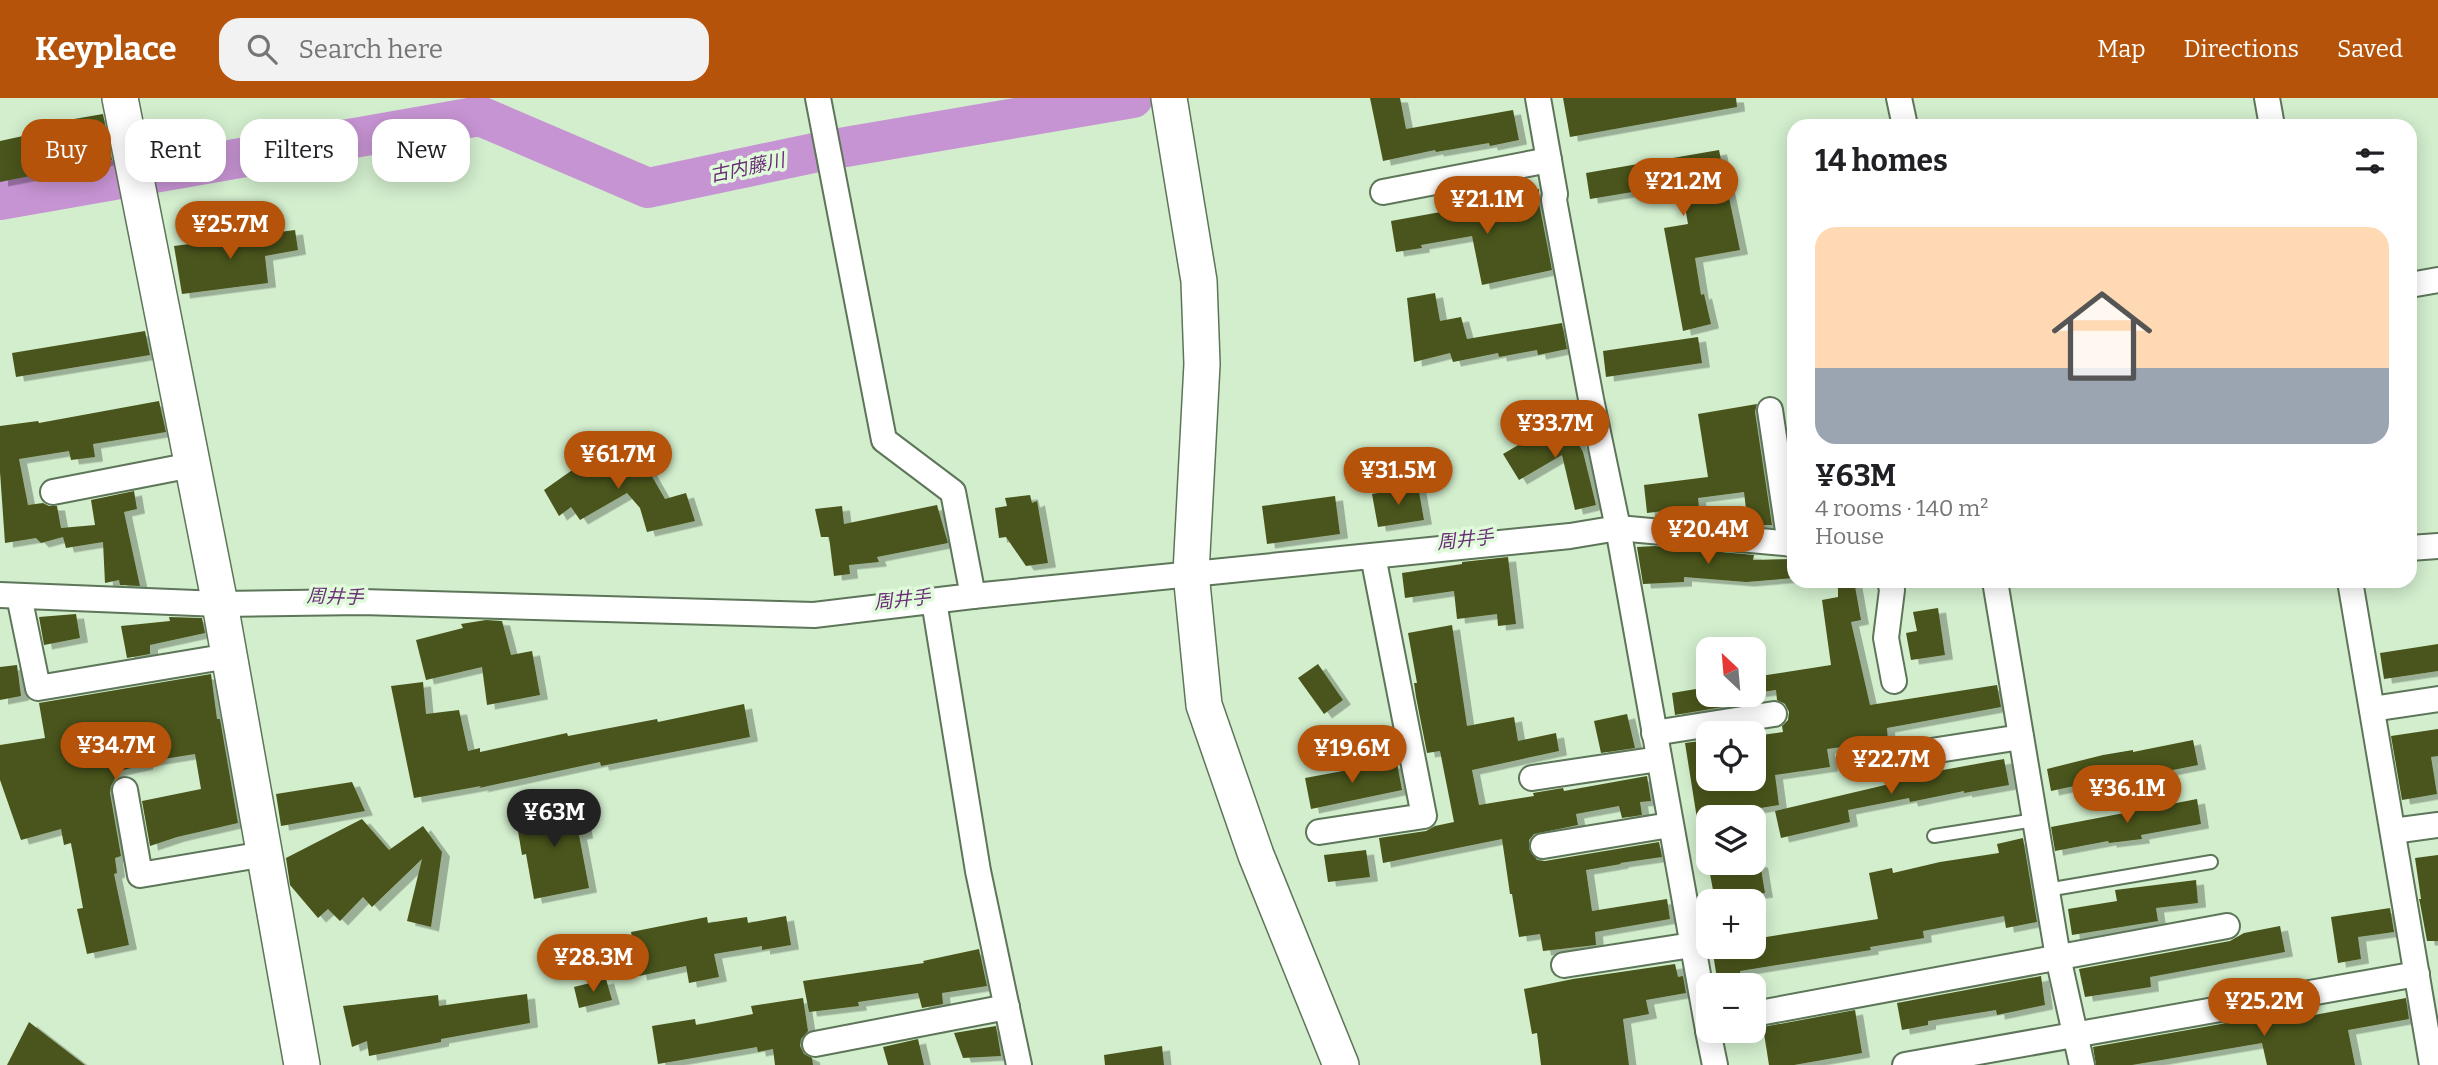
<!DOCTYPE html>
<html lang="en">
<head>
<meta charset="utf-8">
<style>
  :root { --surface:#fff; --page:#f2f2f2; --text:#202124; --muted:#757577; --line:#e0e0e0; --accent:#b45309 }
  body { margin:0; font-family:Bitter,"Noto Sans JP",serif; background:var(--page); color:var(--text); height:100vh; display:flex; flex-direction:column; font-size:26px; white-space:nowrap }
  * { box-sizing:border-box; margin:0 }
  p { font-size:23px; color:var(--muted) }
  .icon { flex:none; width:38px; height:38px; fill:none; stroke:currentColor; stroke-width:2; stroke-linecap:round; stroke-linejoin:round }
  .map { position:relative; flex:1; overflow:hidden }
  .side { position:absolute; left:1787px; top:21px; width:630px; height:469px; display:flex; flex-direction:column; background:var(--surface); border-radius:21px; box-shadow:0 4px 18px #0003 }
  .side>* { flex:none }
  .hud { position:absolute; left:21px; top:21px; width:665px; height:63px; display:flex; gap:14px }
  .needle { width:46px; rotate:334deg }
  .fabs { position:absolute; left:1696px; top:539px; display:grid; gap:14px }
  .fabs a { display:grid; place-items:center; width:70px; height:70px; border-radius:14px; background:var(--surface); box-shadow:0 4px 18px #0003; font-size:35px }
  .price { position:absolute; translate:-50% -60px; padding:0 16px; border-radius:24px; background:var(--accent); color:#fff; font-size:23px; line-height:46px; filter:drop-shadow(0 2px 4px #0008) }
  .price::after { content:''; position:absolute; left:50%; top:42px; width:21px; height:16px; margin-left:-10px; background:inherit; clip-path:polygon(0 0,100% 0,50% 100%) }
  .price.active { background:#222; color:#fff }
  ul { padding:0; list-style:none }
  li { display:grid; align-content:center; gap:14px; height:371px; padding:0 28px }
  li+li { border-top:2px solid var(--line) }
  li span { display:grid; place-items:center; height:217px; border-radius:21px; color:#555 }
  li>.icon { margin-inline-start:auto }
  span .icon { width:126px; height:126px; fill:#fffc; stroke-width:1 }
  li b { font-size:30px }
  h2 { display:flex; justify-content:space-between; align-items:center; height:84px; padding:0 28px; font-size:30px }
  .tag { padding:0 24px; border-radius:21px; background:var(--surface); box-shadow:0 4px 18px #0003; font-size:24px; line-height:63px }
  .tag.active { background:var(--accent); color:#fff }
  header { display:flex; align-items:center; gap:42px; box-sizing:border-box; height:98px; padding:0 35px; background:var(--accent); color:#fff }
  header strong { font-size:33px }
  nav { display:flex; gap:38px; margin-inline-start:auto; font-size:24px }
  .search { width:490px; height:63px; background:var(--page); display:flex; align-items:center; gap:18px; box-sizing:border-box; padding:0 24px; border-radius:21px; color:var(--muted); font-size:26px }
  .map>svg:first-child { display:block }
</style>
</head>
<body>
<header>
<strong>Keyplace</strong>
<div class="search"><svg class="icon" aria-label="search" viewBox="0 0 24 24"><circle cx="10" cy="10" r="6"/><path d="M15 15l6 6"/></svg>Search here</div>
<nav><a>Map</a><a>Directions</a><a>Saved</a></nav>
</header>
<div class="map">
<svg width="2438" height="967" viewBox="0 0 2438 967">
  <defs>
    <filter id="shadow"><feDropShadow dx="8" dy="4.5" stdDeviation="0" flood-color="#0004"/></filter>
  </defs>
  <rect width="100%" height="100%" fill="#d2eecd"/>
  <g fill="none" stroke-linecap="round" stroke-linejoin="round">
    <path stroke="#c794d3" stroke-width="40" d="M0,102L480,18L648,90L828,52L1133,0"/>
  </g>
  <g fill="#49551a" filter="url(#shadow)">
    <path d="M1370,0H1400L1406,31L1513,12L1519,42L1490,48L1489,45L1436,54L1435,52L1383,63Z"/>
    <path d="M1563,0H1736L1737,9L1570,39Z"/>
    <path d="M103,16L112,62L0,84V43L46,33L45,26Z"/>
    <path d="M1719,52L1740,152L1695,160L1701,197L1704,196L1711,226L1683,233L1664,130L1688,126L1681,86L1590,101L1586,75Z"/>
    <path d="M1539,91V105L1552,172L1482,187L1472,138L1421,147L1422,150L1396,154L1391,123L1468,109V113L1514,102L1513,97Z"/>
    <path d="M295,132L298,152L265,158L268,185L182,196L174,148Z"/>
    <path d="M1435,195L1440,223L1461,219L1467,241L1562,225L1567,251L1538,257L1537,252L1499,259L1498,255L1453,264L1450,255L1414,264L1407,200Z"/>
    <path d="M145,233L150,257L16,279L12,255Z"/>
    <path d="M1698,239L1702,265L1606,279L1603,253Z"/>
    <path d="M159,303L166,334L93,346L95,359L71,362L69,353L19,361L28,407L43,405L49,408H57L61,430L95,427L91,402L134,393L137,411L124,414L140,488L120,487L119,482L105,485L103,444L66,450L63,439L41,445L36,440L5,445L0,374V328L38,323L39,325Z"/>
    <path d="M1757,306L1755,314L1772,427H1748L1744,394L1698,400L1699,409L1647,415L1644,387L1708,379L1698,316Z"/>
    <path d="M1564,320L1583,354L1596,407L1575,412L1562,357L1519,382L1503,356Z"/>
    <path d="M606,350L618,365L638,354L665,401L686,395L695,423L647,434L640,410L627,395L580,422L571,409L559,418L544,392L585,363L584,361Z"/>
    <path d="M1418,388L1424,422L1378,429L1372,396Z"/>
    <path d="M1030,397L1032,405L1037,403L1048,465L1026,468L1006,439L999,440L995,410L1007,408L1005,400Z"/>
    <path d="M1335,398L1340,436L1267,446L1262,408Z"/>
    <path d="M937,407L948,445L877,459L879,464L849,467L850,476L834,478L829,439H821L815,411L842,408L844,426Z"/>
    <path d="M1655,448L1754,457L1753,462L1794,461V480L1746,484L1684,479V484L1643,486L1637,449Z"/>
    <path d="M1508,459L1516,526L1498,528L1497,516L1457,521L1454,493L1405,500L1402,475L1462,466V464Z"/>
    <path d="M1838,483H1854L1861,522L1851,524L1870,607L1997,587L2001,609L1887,630L1888,643L1827,651L1830,669L1775,677L1779,707L1736,714L1737,719H1708V726L1698,727L1685,645L1708,642V681H1754V638L1783,634L1782,628L1788,622L1789,614L1785,606L1777,602L1776,592L1754,595V579L1831,567L1822,502L1838,499Z"/>
    <path d="M1938,510L1945,557L1911,562L1906,535L1917,533L1913,514Z"/>
    <path d="M76,516L80,540L44,547L39,519Z"/>
    <path d="M169,519L202,520L205,535L150,547V556L127,560L121,528L170,523Z"/>
    <path d="M486,522L502,523L511,557L532,553L540,597L487,607L482,569L426,582L416,542L463,530L461,526Z"/>
    <path d="M1452,527L1467,628L1514,619L1518,643L1556,635L1559,653L1472,672L1479,707L1534,698L1533,695L1563,690L1564,693L1647,678L1651,703L1640,704L1642,717L1622,720L1619,708L1576,716L1578,727L1534,736L1529,742V751L1537,762L1545,763L1659,744L1662,759L1620,765L1621,766L1586,772L1592,813L1667,801L1670,821L1595,834L1596,847L1543,853L1540,836L1519,839L1512,796H1510L1502,741L1383,765L1379,740L1426,733L1435,728L1454,724L1440,653L1427,655L1416,599L1414,585H1417L1408,535Z"/>
    <path d="M2438,546V573L2384,581L2380,555Z"/>
    <path d="M1318,566L1343,602L1324,616L1298,580Z"/>
    <path d="M17,567L21,598L0,602V569Z"/>
    <path d="M211,576L217,621H220L238,725L177,739L150,748L142,703L201,691L195,656L145,664V667L114,674L115,681L111,688L110,695L121,758L115,760L117,775L114,776L129,847L87,856L77,811L83,810L71,745L64,747L61,731L21,742L0,682V647L45,640L39,605Z"/>
    <path d="M423,584L426,616L459,612L468,653L480,650V654L567,635L568,638L657,621L658,624L744,606L750,639L601,668L600,664L479,690L481,688L414,700L391,588Z"/>
    <path d="M1708,589V597H1745L1746,605L1675,617L1672,595Z"/>
    <path d="M1627,616L1635,650L1601,655L1594,623Z"/>
    <path d="M2438,631V658L2431,659L2437,696L2402,702L2391,638Z"/>
    <path d="M2193,642L2198,667L2108,685L2107,681L2051,693L2047,671L2103,657L2133,652V654Z"/>
    <path d="M2004,661L2009,687L1964,695V693L1910,704L1909,700L1848,712L1850,724L1781,740L1775,713L1915,680V677Z"/>
    <path d="M1397,665L1402,692L1311,711L1305,680L1348,672L1349,675Z"/>
    <path d="M352,684L365,713L281,728L276,696Z"/>
    <path d="M2197,701L2201,726L2141,737L2142,741L2109,745L2108,743L2055,753L2051,729Z"/>
    <path d="M580,705L585,736L579,737L589,790L534,801L526,756L522,757L515,715Z"/>
    <path d="M362,721L389,752L423,728L442,754L431,829L407,823L422,761L372,809L363,799L340,823L328,811L318,820L290,787L286,760Z"/>
    <path d="M2023,740L2037,824L2006,830L2004,818L1923,833L1924,840L1870,849L1871,852L1740,873L1742,887H1718L1712,849H1754V841L1878,821L1869,775L1892,770L1893,775L1940,764L1999,755L1997,746Z"/>
    <path d="M1366,752L1370,779L1328,784L1324,757Z"/>
    <path d="M2438,757V843H2427L2420,805L2419,801H2421L2415,760Z"/>
    <path d="M1708,765H1760L1765,795L1715,803Z"/>
    <path d="M2196,782L2198,805L2156,810L2158,823L2072,837L2068,811L2117,803L2115,792Z"/>
    <path d="M2390,810L2394,834L2358,839L2361,861L2338,865L2331,819Z"/>
    <path d="M786,818L791,847L762,852V848L714,856L719,879L689,885L686,868L639,878L631,834L707,819L708,825L747,819L748,825Z"/>
    <path d="M2280,828L2285,854L2150,879L2151,889L2085,899L2079,871L2230,843L2244,835Z"/>
    <path d="M979,851L987,888L942,895L943,906L922,910L918,895L858,904L859,908L809,914L803,883L924,865L923,863Z"/>
    <path d="M1675,866L1678,879L1683,878L1686,895L1646,902L1649,916L1623,921L1629,967H1541L1537,935L1532,936L1524,891L1573,881Z"/>
    <path d="M2041,878L2045,907L1997,917L1996,912L1928,923V927L1902,932L1897,905Z"/>
    <path d="M606,881L612,902L579,910L574,889Z"/>
    <path d="M527,896L530,925L441,941V944L369,958L367,943L352,949L343,908L438,897L439,908Z"/>
    <path d="M803,900L808,933L801,941L800,948L804,956L812,960L813,967H775L773,951L758,954L757,949L658,966L652,928L695,921L696,927L753,916L751,908Z"/>
    <path d="M2406,900L2409,921L2348,932L2355,967H2267L2262,945L2132,967H2096L2093,949L2232,924L2297,915L2298,920Z"/>
    <path d="M1855,912L1862,955L1794,967H1769L1763,929Z"/>
    <path d="M29,924L85,967H7Z"/>
    <path d="M996,928L1001,958L963,960L954,935Z"/>
    <path d="M918,941L924,967H888L883,949Z"/>
    <path d="M1162,948L1164,967H1105L1104,957Z"/>
  </g>
  <g fill="none" stroke-linecap="round" stroke-linejoin="round">
    <g stroke="#5d7558" stroke-width="16">
      <g id="lane">
        <path d="M1934,738L2035,722"/>
        <path d="M2047,792L2211,764"/>
      </g>
    </g>
    <g stroke="#5d7558" stroke-width="28">
      <g id="street">
        <path d="M1538,0L1555,96L1554,102L1591,301L1618,430L1708,932"/>
        <path d="M1899,0L1905,28"/>
        <path d="M2267,0L2272,28"/>
        <path d="M1383,94L1549,62"/>
        <path d="M2410,187L2438,182"/>
        <path d="M1770,312L1790,446"/>
        <path d="M53,394L192,367"/>
        <path d="M2410,450L2438,448"/>
        <path d="M1890,483L1892,492L1886,540L1894,583"/>
        <path d="M1995,483L2058,859L2082,967"/>
        <path d="M2350,483L2432,967"/>
        <path d="M0,497L220,506L362,504L814,517L973,498L953,394L884,342L818,0"/>
        <path d="M19,498L38,590L229,558"/>
        <path d="M973,498L1570,438L1618,430L1794,446"/>
        <path d="M934,503L978,773L1019,967"/>
        <path d="M2372,611L2438,601"/>
        <path d="M1654,635L1774,616"/>
        <path d="M1886,660L2021,639"/>
        <path d="M1532,680L1659,661"/>
        <path d="M125,692L140,777L265,756"/>
        <path d="M2393,733L2438,727"/>
        <path d="M1319,734L1424,718L1373,458"/>
        <path d="M1543,748L1670,727"/>
        <path d="M1564,867L1692,847"/>
        <path d="M1754,916L2227,828"/>
        <path d="M1708,933L1715,967"/>
        <path d="M815,946L1007,909"/>
        <path d="M1905,967L2417,876"/>
      </g>
    </g>
    <g stroke="#5d7558" stroke-width="38">
      <g id="secondary">
        <path d="M120,0L220,506L302,967"/>
        <path d="M1169,0L1199,183L1202,266L1191,475L1204,607L1256,757L1341,967"/>
      </g>
    </g>
    <use href="#lane" stroke="#fff" stroke-width="12"/>
    <use href="#street" stroke="#fff" stroke-width="24"/>
    <use href="#secondary" stroke="#fff" stroke-width="35"/>
  </g>
  <g text-anchor="middle" stroke-width="7" stroke-linejoin="round" paint-order="stroke">
    <g font-size="19" font-style="italic" fill="#6b2d78" stroke="#dffbda">
      <text transform="translate(747 69) rotate(-12)" y="7">古内藤川</text>
      <text transform="translate(1465 441) rotate(-6)" y="7">周井手</text>
      <text transform="translate(335 498) rotate(2)" y="7">周井手</text>
      <text transform="translate(902 501) rotate(-6)" y="7">周井手</text>
    </g>
  </g>
</svg>
<div class="fabs">
<a><svg class="needle" viewBox="-14 -14 28 28"><path d="M0-13l5 13h-10z" fill="#e53935"/><path d="M0 13l5-13h-10z" fill="#757577"/></svg></a>
<a><svg class="icon" aria-label="locate" viewBox="0 0 24 24"><circle cx="12" cy="12" r="6"/><path d="M12 2v4M12 18v4M2 12h4M18 12h4"/></svg></a>
<a><svg class="icon" aria-label="layers" viewBox="0 0 24 24"><path d="M12 4l9 5-9 5-9-5zM3 14l9 5 9-5"/></svg></a>
<a>+</a>
<a>−</a>
</div>
<b class="price" style="left:1683px;top:120px">¥21.2M</b>
<b class="price" style="left:1487px;top:138px">¥21.1M</b>
<b class="price" style="left:230px;top:163px">¥25.7M</b>
<b class="price" style="left:1555px;top:362px">¥33.7M</b>
<b class="price" style="left:618px;top:393px">¥61.7M</b>
<b class="price" style="left:1398px;top:409px">¥31.5M</b>
<b class="price" style="left:1708px;top:468px">¥20.4M</b>
<b class="price" style="left:116px;top:684px">¥34.7M</b>
<b class="price" style="left:1352px;top:687px">¥19.6M</b>
<b class="price" style="left:1891px;top:698px">¥22.7M</b>
<b class="price" style="left:2127px;top:727px">¥36.1M</b>
<b class="price active" style="left:554px;top:751px">¥63M</b>
<b class="price" style="left:593px;top:896px">¥28.3M</b>
<b class="price" style="left:2264px;top:940px">¥25.2M</b>
<div class="hud">
<a class="tag active">Buy</a>
<a class="tag">Rent</a>
<a class="tag">Filters</a>
<a class="tag">New</a>
</div>
<section class="side">
<h2>14 homes<svg class="icon" aria-label="filters" viewBox="0 0 24 24"><path d="M4 7h16M4 17h16"/><circle cx="9" cy="7" r="2"/><circle cx="15" cy="17" r="2"/></svg></h2>
<ul>
<li><span style="background:linear-gradient(#ffd9b3 65%,#9aa5b1 0)"><svg class="icon" aria-label="home" viewBox="0 0 24 24"><path d="M3 11l9-7 9 7M6 9v11h12V9"/></svg></span><div><b>¥63M</b><p>4 rooms · 140 m²</p><p>House</p></div></li>
</ul>
</section>
</div>
</body>
</html>
